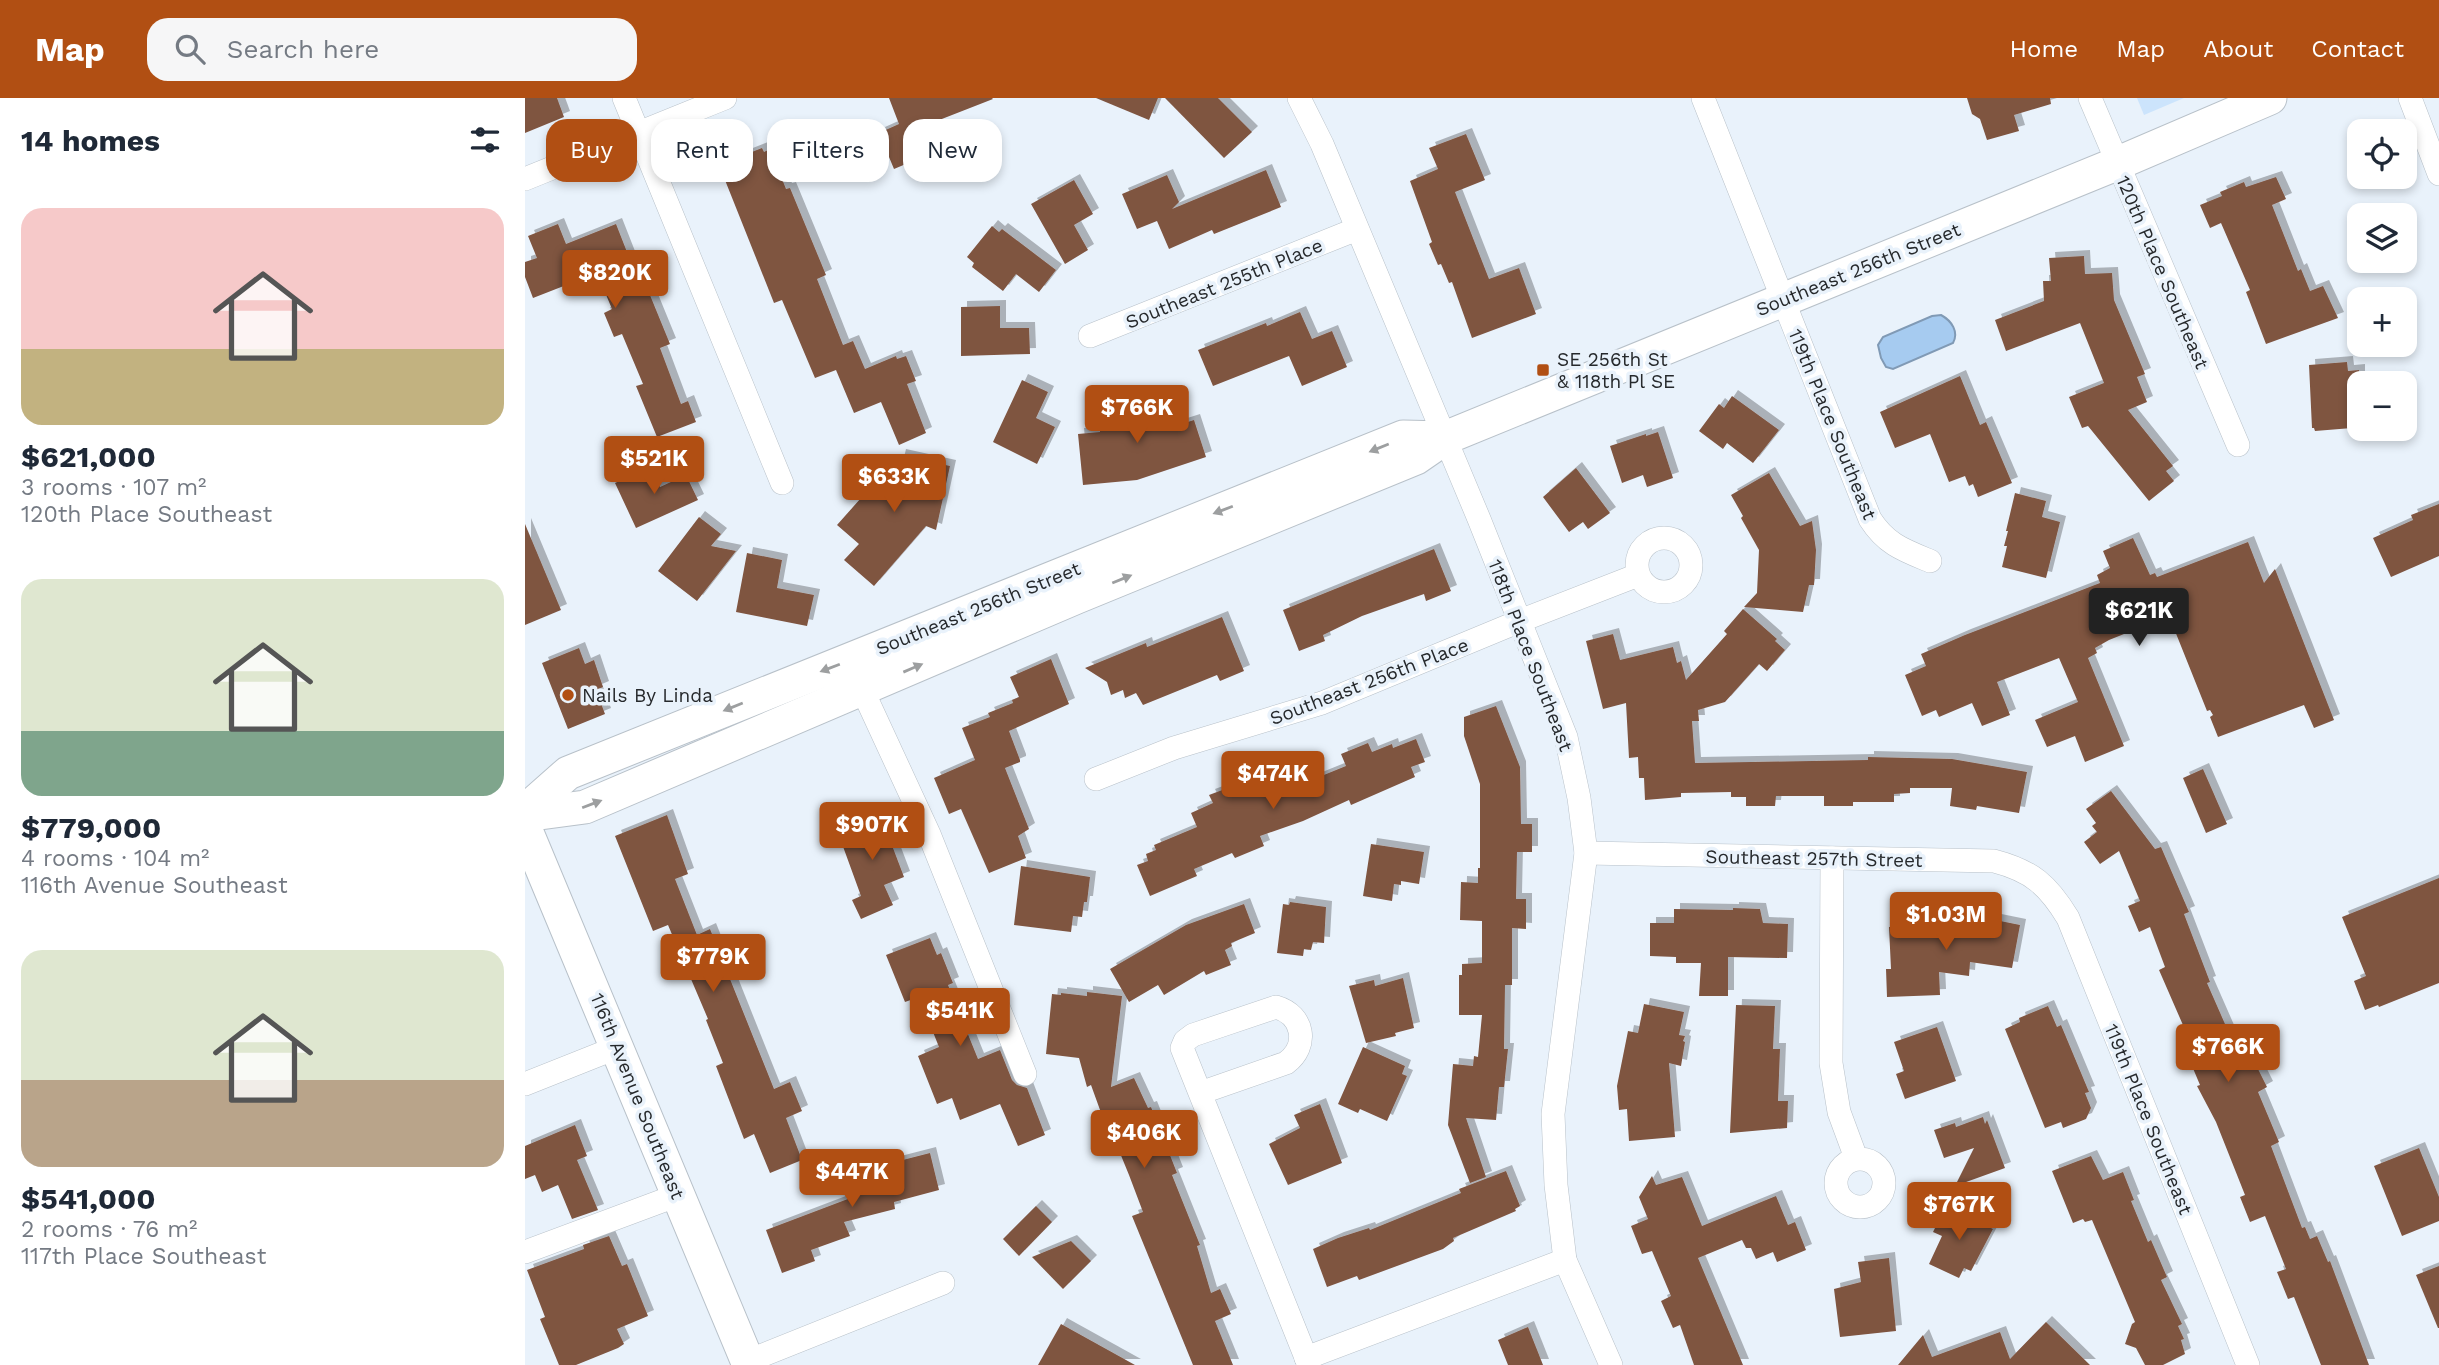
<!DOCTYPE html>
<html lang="en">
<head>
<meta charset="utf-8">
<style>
  :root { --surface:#fff; --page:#f6f6f7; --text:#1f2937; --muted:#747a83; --accent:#b14f13 }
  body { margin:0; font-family:"Work Sans",sans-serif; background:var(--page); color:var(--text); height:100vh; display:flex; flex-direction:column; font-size:26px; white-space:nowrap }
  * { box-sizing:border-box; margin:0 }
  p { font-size:23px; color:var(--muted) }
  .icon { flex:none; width:38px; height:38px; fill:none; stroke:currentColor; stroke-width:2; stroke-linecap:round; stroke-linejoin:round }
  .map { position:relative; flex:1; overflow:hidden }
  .side { display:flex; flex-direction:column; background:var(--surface); width:525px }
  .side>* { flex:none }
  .guide { position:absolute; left:21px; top:21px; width:665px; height:63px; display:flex; gap:14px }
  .fabs { position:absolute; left:1822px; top:21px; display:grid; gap:14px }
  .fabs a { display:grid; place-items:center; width:70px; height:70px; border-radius:14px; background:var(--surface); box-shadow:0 4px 10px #0003; font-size:35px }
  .price { position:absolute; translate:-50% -60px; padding:0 16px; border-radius:7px; background:var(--accent); color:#fff; font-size:23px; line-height:46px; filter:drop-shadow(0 2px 4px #0008) }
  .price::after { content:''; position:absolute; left:50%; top:42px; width:21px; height:16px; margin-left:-10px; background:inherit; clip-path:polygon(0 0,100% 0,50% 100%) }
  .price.current { background:#222; color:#fff }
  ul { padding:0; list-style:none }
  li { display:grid; align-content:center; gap:14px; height:371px; padding:0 21px }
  li span { display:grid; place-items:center; height:217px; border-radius:21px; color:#555 }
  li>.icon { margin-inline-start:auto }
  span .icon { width:126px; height:126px; fill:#fffc; stroke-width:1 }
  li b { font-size:30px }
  h2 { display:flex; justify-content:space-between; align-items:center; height:84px; padding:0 21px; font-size:30px }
  .tag { padding:0 24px; border-radius:21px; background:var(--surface); box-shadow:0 4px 10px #0003; font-size:24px; line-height:63px }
  .tag.current { background:var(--accent); color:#fff }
  header { display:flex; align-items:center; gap:42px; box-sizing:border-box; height:98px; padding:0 35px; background:var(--accent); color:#fff }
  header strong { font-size:33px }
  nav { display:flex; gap:38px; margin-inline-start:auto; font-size:24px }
  .search { width:490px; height:63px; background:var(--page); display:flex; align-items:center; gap:18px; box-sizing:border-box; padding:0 24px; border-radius:21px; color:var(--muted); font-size:26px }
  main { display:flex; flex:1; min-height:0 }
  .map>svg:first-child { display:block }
</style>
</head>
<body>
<header>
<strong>Map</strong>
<div class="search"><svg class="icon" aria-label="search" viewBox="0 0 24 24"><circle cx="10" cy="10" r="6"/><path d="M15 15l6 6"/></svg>Search here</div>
<nav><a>Home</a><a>Map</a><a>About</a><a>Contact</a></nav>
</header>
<main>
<section class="side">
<h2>14 homes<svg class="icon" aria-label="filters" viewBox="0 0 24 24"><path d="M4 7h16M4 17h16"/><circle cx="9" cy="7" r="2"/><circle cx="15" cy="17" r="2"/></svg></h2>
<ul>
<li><span style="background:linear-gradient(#f6c9c9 65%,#c2b280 0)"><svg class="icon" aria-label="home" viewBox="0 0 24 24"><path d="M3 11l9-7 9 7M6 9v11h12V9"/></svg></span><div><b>$621,000</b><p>3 rooms · 107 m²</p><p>120th Place Southeast</p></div></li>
<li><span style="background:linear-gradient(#dfe7d0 70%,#7fa58c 0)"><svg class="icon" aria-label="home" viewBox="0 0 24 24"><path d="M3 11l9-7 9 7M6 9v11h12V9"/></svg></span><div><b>$779,000</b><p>4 rooms · 104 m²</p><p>116th Avenue Southeast</p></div></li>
<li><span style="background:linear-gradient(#dfe7d0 60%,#b9a48a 0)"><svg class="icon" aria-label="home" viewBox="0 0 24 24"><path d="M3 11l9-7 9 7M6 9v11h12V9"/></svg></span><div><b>$541,000</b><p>2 rooms · 76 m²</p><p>117th Place Southeast</p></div></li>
</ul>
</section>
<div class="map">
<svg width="1914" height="1267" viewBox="0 0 1914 1267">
  <defs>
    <filter id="shadow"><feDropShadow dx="6" dy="-6" stdDeviation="0" flood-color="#0004"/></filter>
  </defs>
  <rect width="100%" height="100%" fill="#e9f2fb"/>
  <path fill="#cce4fc" d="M1612,0H1659L1619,17Z"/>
  <path fill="#a6cbf0" stroke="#809ab5" stroke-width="2" d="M1416,217C1427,223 1434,234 1428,245L1368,271L1361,269L1356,260L1353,247L1358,239L1407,218Z"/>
  <g fill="#7f5440" filter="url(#shadow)">
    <path d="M0,0H32L39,19L0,35Z"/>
    <path d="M364,0H467L468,1L404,26L414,52L369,71L354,35L374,26Z"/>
    <path d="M571,0H633L624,22Z"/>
    <path d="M640,0H693L727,34L699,60Z"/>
    <path d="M1442,0H1525L1526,6L1489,17L1494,33L1462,42L1455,21L1447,16Z"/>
    <path d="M941,36L960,82L930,94L964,181L994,170L1011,216L947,240L927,184L924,185L916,166L913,167L904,146L907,144L885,83L913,71L904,50Z"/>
    <path d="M237,50L239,54L245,51L261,91L265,90L301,177L292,181L318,247L328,243L340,271L371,258L372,261L381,258L391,283L382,286L401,335L374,347L356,304L329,315L311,272L290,280L257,202L249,205L194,67Z"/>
    <path d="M741,72L756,109L689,136L687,132L644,151L632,123L612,131L597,96L642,77L654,104L647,111Z"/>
    <path d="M1751,79L1761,101L1747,107L1773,173L1776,171L1785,193L1798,188L1813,220L1741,246L1721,194L1725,192L1696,125L1685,130L1675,107L1697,98L1695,94L1719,84L1721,89Z"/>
    <path d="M549,82L568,116L549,127L563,152L540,166L506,106Z"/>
    <path d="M33,126L41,146L91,126L113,182L118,180L145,246L135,250L156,306L163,303L171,324L132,339L111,288L118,286L97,236L89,239L79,215L87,211L72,175L8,200L0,179V164L12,160L3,138Z"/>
    <path d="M467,128L474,134L477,131L531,172L514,194L491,176L478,193L447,169L449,165L442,159Z"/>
    <path d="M1559,158L1560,176L1587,175L1589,202L1620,276L1612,279L1622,304L1603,312L1648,368L1641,373L1649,383L1624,403L1563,328L1557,330L1544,299L1579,285L1555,225L1481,253L1470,222L1519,203L1518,183H1526L1524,160Z"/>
    <path d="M475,208V230H504L505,256L436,258V209Z"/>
    <path d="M775,214L787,241L807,233L822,269L777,288L764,258L688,288L673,252L741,225L742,228Z"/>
    <path d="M1822,264L1823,273L1834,272V325L1826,326L1827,330L1790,333L1789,330H1787L1784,267Z"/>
    <path d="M1435,278L1455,327L1461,324L1487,385L1453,399L1448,386L1444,388L1440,378L1424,384L1405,336L1370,350L1355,314Z"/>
    <path d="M497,282L523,294L511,320L530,329L512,366L468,344Z"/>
    <path d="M1207,298L1254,332L1228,365L1202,345L1198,351L1174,333L1194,306L1199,310Z"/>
    <path d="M638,300L647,329L669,322L681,359L612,382L558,387L553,336L575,334L573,317L596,314Z"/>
    <path d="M1133,334L1148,380L1122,389L1118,377L1097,385L1085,348L1121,336V338Z"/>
    <path d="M375,357L425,368L411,432L401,428L349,488L319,462L334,446L312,427L336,400L341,372L370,378Z"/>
    <path d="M125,369L135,389L161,377L173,402L111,430L90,385Z"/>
    <path d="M1051,370L1085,415L1063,431L1058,424L1044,434L1018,399Z"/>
    <path d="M1244,375L1275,428L1287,423L1291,452L1289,487H1284L1278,514L1219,509L1232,495L1234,452L1216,420L1218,418L1206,397Z"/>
    <path d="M1490,395L1521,403L1517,419L1535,424L1521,480L1477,469L1482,448H1479L1483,433H1481Z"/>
    <path d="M1914,406V458L1866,479L1848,440L1888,422L1886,417Z"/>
    <path d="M174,419L196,436L186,448L211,453L172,503L133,473Z"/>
    <path d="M0,426L36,512L0,527Z"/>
    <path d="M1608,440L1625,477L1630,475L1632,479L1723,444L1739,485L1750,471L1809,622L1789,630L1779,607L1693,639L1685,619L1688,617L1685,612L1682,613L1644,518L1584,542L1570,550L1572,555L1563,560L1599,648L1560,664L1550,638L1522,649L1510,622L1553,604L1534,560L1472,584L1485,617L1457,628L1447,605L1414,619L1411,612L1397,618L1380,577L1401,568L1396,556L1440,537L1575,485L1572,477L1585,470L1578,453Z"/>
    <path d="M909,451L926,493L901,503L899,496L837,518L798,537L800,543L774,553L758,512Z"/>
    <path d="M222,455L257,462L252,490L289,497L282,528L211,514Z"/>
    <path d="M1218,511L1252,541L1250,543L1260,552L1242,573L1234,566L1200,604L1173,612L1174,623H1167L1170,665L1343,662V659L1427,661L1502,674L1494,715L1452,708L1451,712L1425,708L1427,690H1385V695L1369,696V704H1328V708H1299V698H1251L1250,708H1221V699H1206V694L1156,695V699L1120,702L1119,680H1114L1113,659L1104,660L1101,605L1078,611L1061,543L1088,536L1095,562L1148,549L1152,565L1156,563L1161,582L1202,536L1199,533Z"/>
    <path d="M697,519L719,573L695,583L692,577L618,607L611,595L600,600L598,592L586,597L582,584L560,570L621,545L622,549Z"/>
    <path d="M54,550L60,566L69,562L78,589L71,592L80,616L43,631L17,565Z"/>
    <path d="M526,561L544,606L484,633L495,662V664L480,670L504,731L493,738L501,760L464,775L436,711L424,716L409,680L450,662L437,630L465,619L463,615L488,605L487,602L494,599L485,579Z"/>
    <path d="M971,608L995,669L996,726H1007V754H992L991,801H1001V831L987,830V887H980L979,951H983L979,989H974L971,1022L941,1020L961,1079L945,1085L923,1027L928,966L948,968L949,958L953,959L957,917H934V877H937V866L957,865V823L935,822L936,784L953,785V770H955V686L939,638V619Z"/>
    <path d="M891,641L900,664L886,669L890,679L826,707L824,702L778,723L735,738L739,748L710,760L707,755L669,771L672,778L625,798L612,767L623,763L621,756L631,752L629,747L672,729L666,715L688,705L684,697L740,676L742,682L768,672L771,680L782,675L784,683L821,668L816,656L843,645L847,654L867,646L868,650Z"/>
    <path d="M1678,671L1702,726L1681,735L1658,680Z"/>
    <path d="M1586,693L1630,751L1636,749L1664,814L1659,816L1685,884L1682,885L1718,967L1720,969L1730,965L1742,989L1733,994L1754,1044L1746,1048L1777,1130L1780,1129L1785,1141L1792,1138L1803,1164L1805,1163L1844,1267H1796L1769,1199L1763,1201L1752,1174L1761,1171L1740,1118L1725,1124L1715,1099L1720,1097L1691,1024L1672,988L1675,987L1654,937L1661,934L1634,872L1640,869L1625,829L1614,834L1603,808L1615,803L1594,753L1575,766L1559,744L1572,734L1567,728L1571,725L1561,711Z"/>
    <path d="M359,714L373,748L368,750L379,779L359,787L368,807L336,821L327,802L336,798L312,732Z"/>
    <path d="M142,717L163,776L150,781L172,837L185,831L249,991L265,984L277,1013L261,1020L277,1062L245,1075L229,1036L219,1041L191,968L198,965L181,922L183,921L143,827L128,833L90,738Z"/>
    <path d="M846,746L899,754L894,786L876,783V787L869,786L867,803L838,798Z"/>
    <path d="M496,768L565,779L562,804H559L557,819L548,818L546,834L489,827Z"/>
    <path d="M1914,780V885L1854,909L1853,907L1840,912L1829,883L1841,878L1817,819Z"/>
    <path d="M765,804L801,809L799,845L788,844L786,852L779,851L778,858L752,855L758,806L764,807Z"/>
    <path d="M719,806L730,835L706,845L707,848L700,852L706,867L681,877L679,873L639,897L633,887L604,904L585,871L661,827Z"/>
    <path d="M1208,810L1235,811L1238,825L1263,826L1262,860L1203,859V898H1174L1176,865H1151V859L1125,858V825H1149V811L1208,812Z"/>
    <path d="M1441,816L1495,827L1487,870L1445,864L1444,878L1414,874L1415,897L1362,899L1361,871H1366L1364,829L1422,827V819H1440Z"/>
    <path d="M405,840L412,857L416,855L428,885L423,887L453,961L475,952L487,982L492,987L502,990L520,1037L493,1048L475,1006L435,1022L427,1000L412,1006L393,958L414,949L394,899L380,904L361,857Z"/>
    <path d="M878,880L889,930L870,935L871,938L841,945L824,888L849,882L850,888Z"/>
    <path d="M562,894L597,898L586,989L609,980L623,1010L626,1009L652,1075L647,1077L675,1147L672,1148L686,1195L695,1191L706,1216L690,1223L708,1267H668L607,1118L618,1114L604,1077L586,1033L583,1034L566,987L562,989L554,960L521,956L527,896L536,897V895L562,898Z"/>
    <path d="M1119,906L1159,914L1154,937L1160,938L1158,943L1160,944L1156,968L1144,965L1150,1039L1104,1043L1102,1011L1094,1012L1092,988L1103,933L1113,935Z"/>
    <path d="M1211,907L1250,908L1248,951H1255L1253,1003H1263L1262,1030L1205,1035Z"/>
    <path d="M1523,908L1532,929L1536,927L1564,994L1560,995L1566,1010L1561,1021L1538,1030L1536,1024L1520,1030L1480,931L1495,924L1494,920Z"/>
    <path d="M1412,929L1431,983L1380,1001L1371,976L1379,973L1369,944Z"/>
    <path d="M838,949L880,968L877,976L882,978L862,1023L835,1011L833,1015L813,1006Z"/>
    <path d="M795,1006L817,1065L763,1087L744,1046L775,1030L769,1017Z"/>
    <path d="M1458,1019L1460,1026L1462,1022L1480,1070L1430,1088L1449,1050L1419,1060L1409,1032L1430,1025L1431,1029Z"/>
    <path d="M50,1027L62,1058L52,1062L73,1112L47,1121L33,1087L17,1094L10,1077L0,1081V1048Z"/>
    <path d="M1894,1050L1914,1099V1123L1877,1138L1849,1068Z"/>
    <path d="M405,1055L414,1092L369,1104L370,1111L319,1124L325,1138L286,1152L290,1163L257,1175L241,1132L336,1096L331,1074Z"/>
    <path d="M1566,1058L1578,1082L1598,1074L1609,1102L1606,1103L1623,1144L1626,1142L1642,1179L1636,1182L1657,1226L1653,1228L1659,1241L1656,1242L1660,1256L1638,1267H1620L1611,1250L1600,1246L1607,1226L1610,1224L1567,1122L1560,1124L1558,1121L1548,1125L1527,1073Z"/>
    <path d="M981,1073L995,1108L990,1111L991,1113L928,1140L929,1143L918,1151L834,1182L832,1178L802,1189L788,1151L813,1140L844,1130L845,1132L936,1095L934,1091Z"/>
    <path d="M1127,1078L1131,1087L1157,1079L1177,1128L1251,1098L1263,1127L1270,1124L1281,1152L1252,1164L1248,1154L1231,1161L1226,1150H1221L1217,1142L1173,1160L1218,1267H1169L1155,1227L1148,1230L1136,1203L1146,1198L1127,1153L1117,1156L1106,1128L1123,1121L1114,1099Z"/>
    <path d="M511,1108L527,1124L494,1158L478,1141Z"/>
    <path d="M1421,1108L1468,1131L1446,1173L1439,1170L1434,1180L1404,1166L1417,1138L1408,1134Z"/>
    <path d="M84,1138L97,1168L102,1166L123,1218L92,1231L99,1246L93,1250L51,1267H34L15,1221L20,1219L2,1172L59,1151L58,1147Z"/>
    <path d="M546,1143L566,1163L538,1191L507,1159Z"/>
    <path d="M1364,1160L1371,1233L1315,1239L1309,1191L1336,1184L1333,1164Z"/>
    <path d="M1914,1168V1230H1913L1891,1177Z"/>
    <path d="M1521,1224L1565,1267H1373L1398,1237L1407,1259L1475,1234L1485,1261Z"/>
    <path d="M536,1226L610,1267H513Z"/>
    <path d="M1003,1229L1018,1267H983L973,1242Z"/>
  </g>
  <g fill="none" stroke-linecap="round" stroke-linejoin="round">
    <g stroke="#b8c1c9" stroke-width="24">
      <g id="street">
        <path d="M99,0L257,385"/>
        <path d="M774,0L797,46L954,421L1041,639L1054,700L1061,755L1028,1016L1031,1087L1040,1162L1086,1267"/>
        <path d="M1178,0L1345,421C1361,446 1378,452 1405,463"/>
        <path d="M1565,0L1713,347"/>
        <path d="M1885,0L1914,76"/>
        <path d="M0,81L200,0"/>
        <path d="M565,238L832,131"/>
        <circle cx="1139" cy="467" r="27"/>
        <path d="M337,591L404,736L500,976"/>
        <path d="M571,681L649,650L797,605L995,523L1113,477"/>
        <path d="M1061,755L1469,763C1507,773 1523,787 1543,820L1723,1267"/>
        <path d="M1307,760L1306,965L1314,1014L1331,1060"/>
        <path d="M0,986L93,949"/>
        <path d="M675,995L761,965C784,948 779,917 751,909L668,937L660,943L657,950L675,995L784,1267"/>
        <circle cx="1335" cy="1085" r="24"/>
        <path d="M0,1154L153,1097"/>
        <path d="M781,1260L1040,1162"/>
        <path d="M223,1263L418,1185"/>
      </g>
    </g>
    <g stroke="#b8c1c9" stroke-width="35">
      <g id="secondary">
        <path d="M0,713L43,675L878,339L920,340"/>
        <path d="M0,717L60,709L552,499L891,360L920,340L1591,66L1745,0"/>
        <path d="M0,730L224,1267"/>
      </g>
    </g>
    <use href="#street" stroke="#fff" stroke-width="23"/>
    <use href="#secondary" stroke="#fff" stroke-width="33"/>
  </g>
  <defs><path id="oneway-solid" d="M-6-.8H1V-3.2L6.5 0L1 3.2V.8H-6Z" transform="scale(1.75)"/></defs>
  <g fill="#9d9fa0">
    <use href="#oneway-solid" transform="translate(854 350) rotate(158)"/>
    <use href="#oneway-solid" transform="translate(698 412) rotate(159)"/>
    <use href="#oneway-solid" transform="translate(597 481) rotate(-22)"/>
    <use href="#oneway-solid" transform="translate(305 570) rotate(159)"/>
    <use href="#oneway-solid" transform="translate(388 570) rotate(-23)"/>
    <use href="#oneway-solid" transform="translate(208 609) rotate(158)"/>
    <use href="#oneway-solid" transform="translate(67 706) rotate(-21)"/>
  </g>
  <g fill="#b14f13" stroke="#e9f2fb" stroke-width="2.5">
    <rect x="1011" y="265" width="14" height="14" rx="3.5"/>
    <circle cx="43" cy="597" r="7"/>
  </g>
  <g text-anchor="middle" stroke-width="7" stroke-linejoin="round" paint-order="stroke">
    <g font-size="19" fill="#26292c" stroke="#e9f2fb">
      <text transform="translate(1333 171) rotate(-22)" y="7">Southeast 256th Street</text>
      <text transform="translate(1638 174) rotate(67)" y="7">120th Place Southeast</text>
      <text transform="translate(699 185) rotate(-22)" y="7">Southeast 255th Place</text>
      <text transform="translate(1308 326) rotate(68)" y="7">119th Place Southeast</text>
      <text transform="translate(453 510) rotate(-22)" y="7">Southeast 256th Street</text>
      <text transform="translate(1006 557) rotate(69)" y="7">118th Place Southeast</text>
      <text transform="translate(844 583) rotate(-21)" y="7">Southeast 256th Place</text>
      <text transform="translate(1289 760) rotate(1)" y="7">Southeast 257th Street</text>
      <text transform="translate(113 998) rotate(68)" y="7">116th Avenue Southeast</text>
      <text transform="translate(1624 1021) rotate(68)" y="7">119th Place Southeast</text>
    </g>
    <g font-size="19" fill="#26292c" stroke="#e9f2fb" text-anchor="start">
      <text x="1032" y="268">SE 256th St<tspan x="1032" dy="22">&amp; 118th Pl SE</tspan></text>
      <text x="57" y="604">Nails By Linda</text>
    </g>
  </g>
</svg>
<div class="fabs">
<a><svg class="icon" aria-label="locate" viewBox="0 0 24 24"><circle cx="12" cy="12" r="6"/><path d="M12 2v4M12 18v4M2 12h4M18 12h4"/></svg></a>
<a><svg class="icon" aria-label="layers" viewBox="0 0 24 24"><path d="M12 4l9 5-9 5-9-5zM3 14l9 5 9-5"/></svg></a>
<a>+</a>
<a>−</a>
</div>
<b class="price" style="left:90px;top:212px">$820K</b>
<b class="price" style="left:612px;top:347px">$766K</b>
<b class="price" style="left:129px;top:398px">$521K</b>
<b class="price" style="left:369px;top:416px">$633K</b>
<b class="price current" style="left:1614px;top:550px">$621K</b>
<b class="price" style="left:748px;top:713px">$474K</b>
<b class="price" style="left:347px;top:764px">$907K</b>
<b class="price" style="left:1421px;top:854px">$1.03M</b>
<b class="price" style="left:188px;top:896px">$779K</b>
<b class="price" style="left:435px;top:950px">$541K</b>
<b class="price" style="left:1703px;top:986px">$766K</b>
<b class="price" style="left:619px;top:1072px">$406K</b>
<b class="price" style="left:327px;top:1111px">$447K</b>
<b class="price" style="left:1434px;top:1144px">$767K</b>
<div class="guide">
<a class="tag current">Buy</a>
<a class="tag">Rent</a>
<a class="tag">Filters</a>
<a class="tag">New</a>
</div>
</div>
</main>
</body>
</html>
